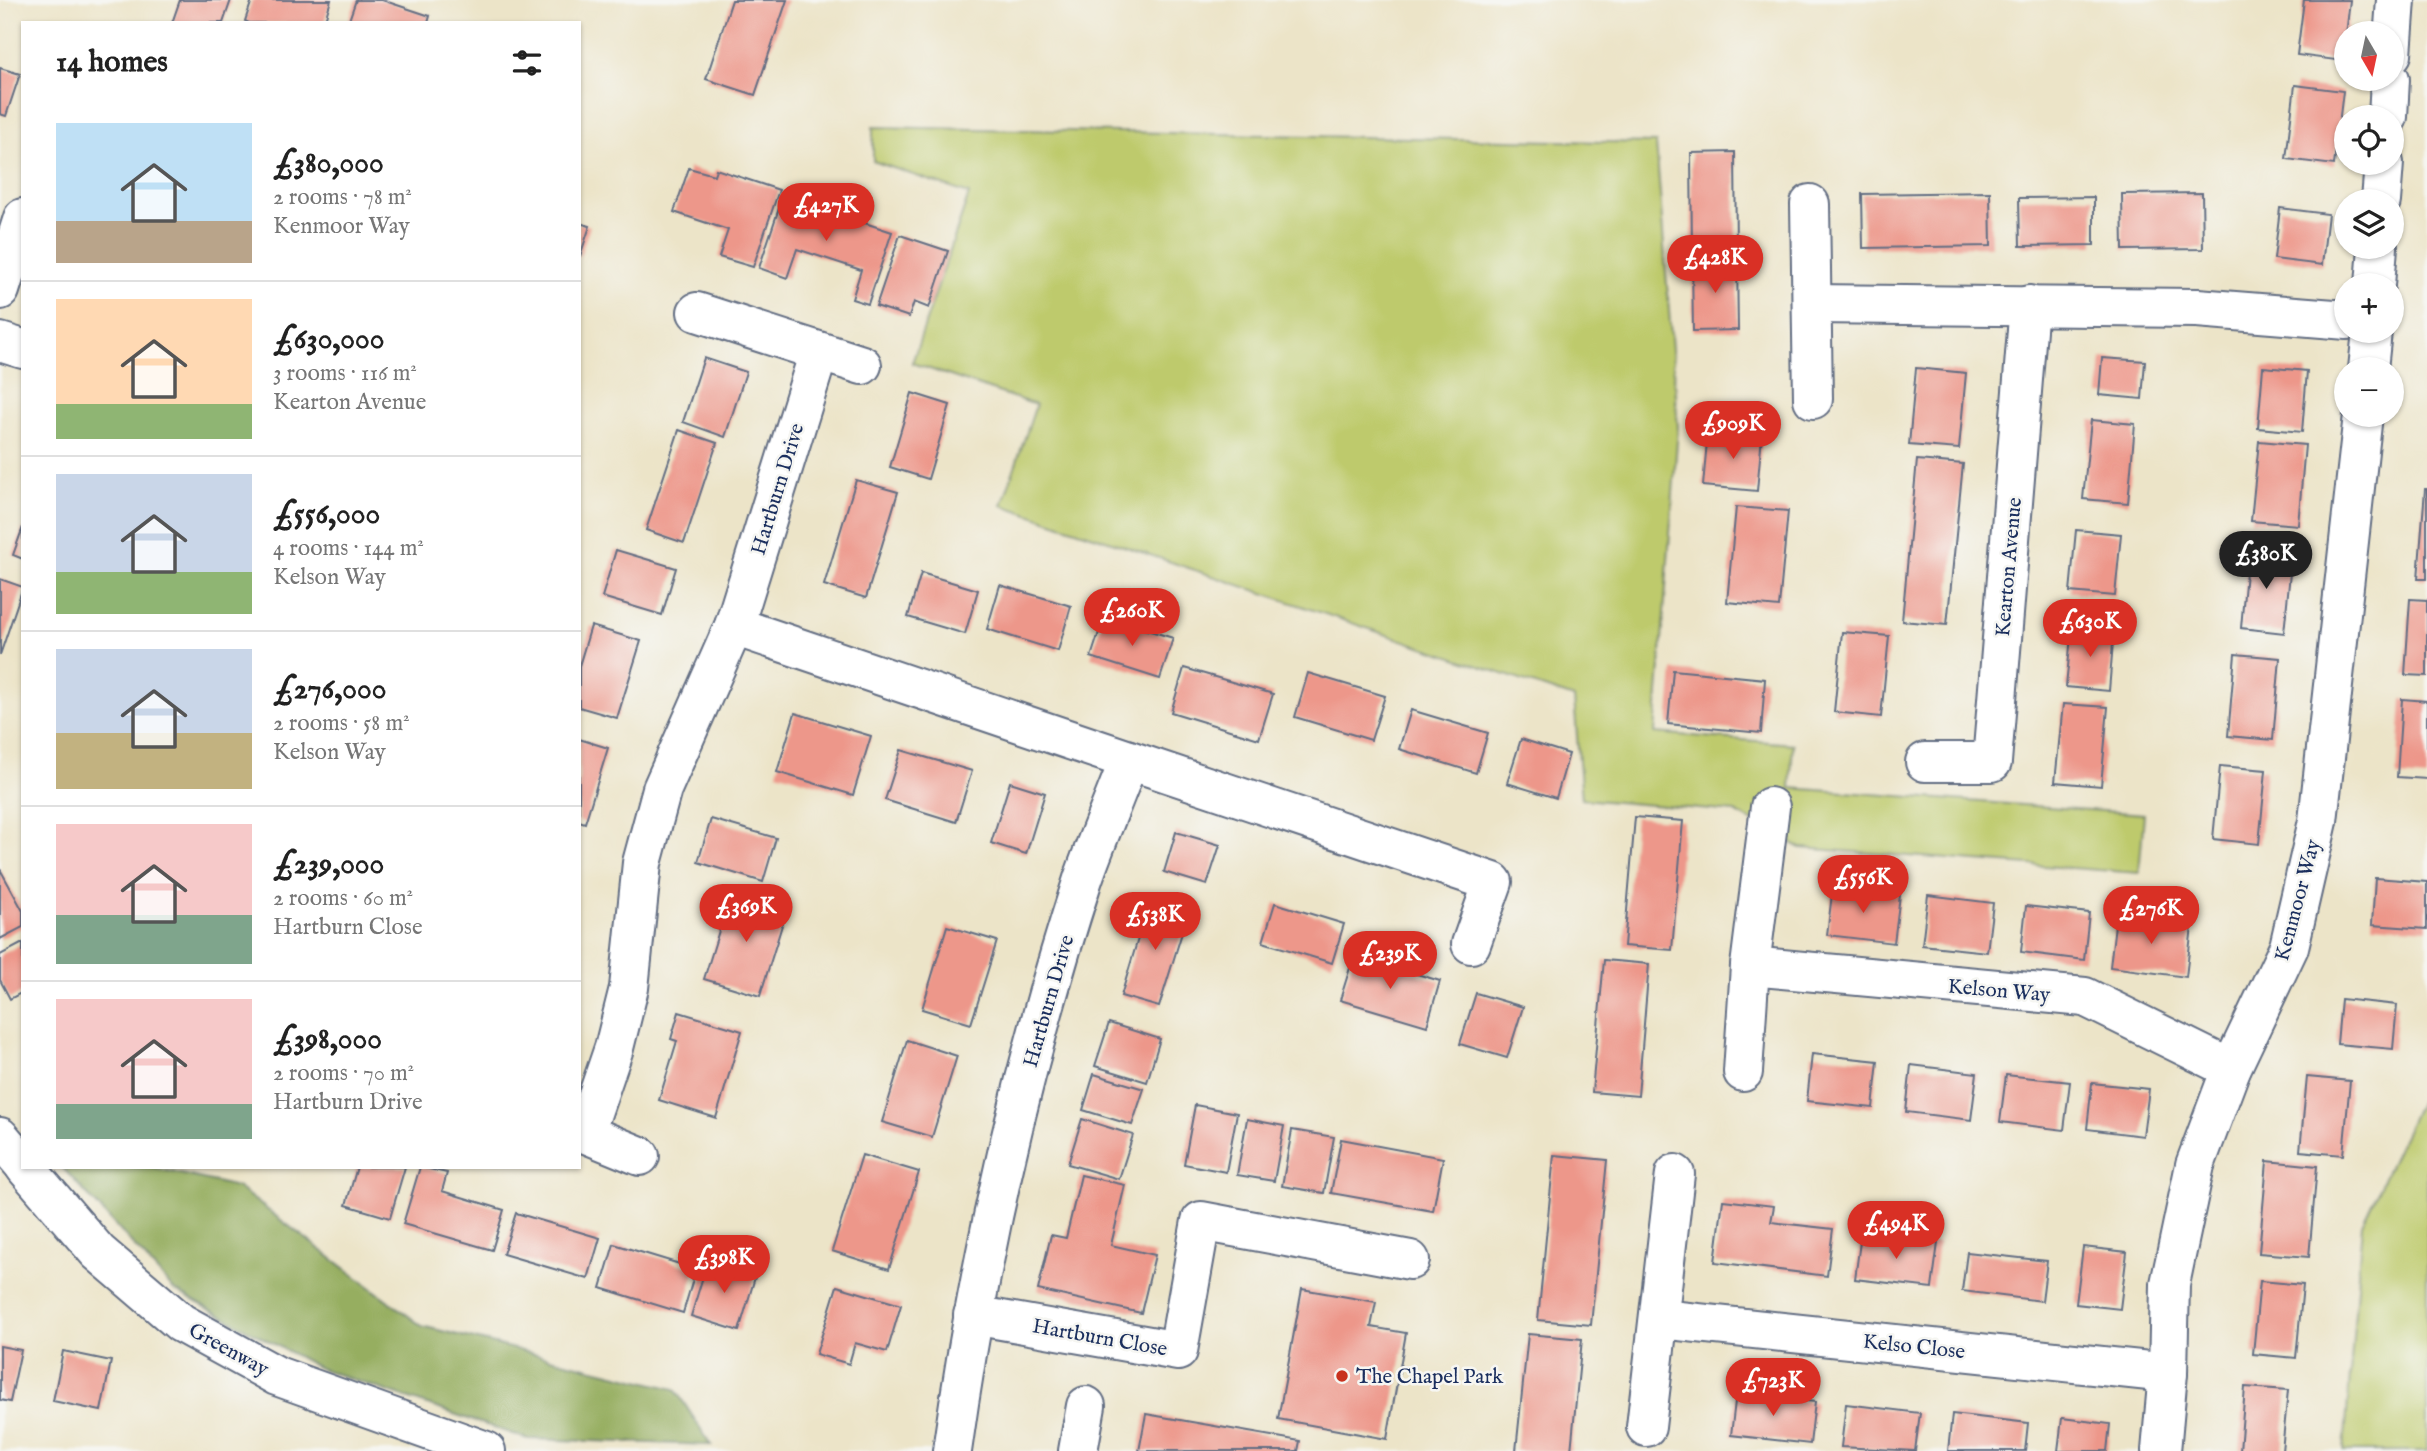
<!DOCTYPE html>
<html lang="en">
<head>
<meta charset="utf-8">
<style>
  :root { --surface:#fff; --page:#f6f6f6; --text:#222; --muted:#767676; --line:#e0e0e0; --accent:#d93025 }
  body { margin:0; font-family:"IM FELL English",serif; background:var(--page); color:var(--text); height:100vh; display:flex; flex-direction:column; font-size:26px; white-space:nowrap }
  * { box-sizing:border-box; margin:0 }
  p { font-size:23px; color:var(--muted) }
  .icon { flex:none; width:38px; height:38px; fill:none; stroke:currentColor; stroke-width:2; stroke-linecap:round; stroke-linejoin:round }
  .map { position:relative; flex:1; overflow:hidden }
  .sheet { position:absolute; left:21px; top:21px; width:560px; height:1148px; display:flex; flex-direction:column; background:var(--surface); border-radius:0px; box-shadow:0 2px 5px #0004 }
  .sheet>* { flex:none }
  .needle { width:46px; rotate:171deg }
  .tools { position:absolute; left:2334px; top:21px; display:grid; gap:14px }
  .tools a { display:grid; place-items:center; width:70px; height:70px; border-radius:50%; background:var(--surface); box-shadow:0 2px 5px #0004; font-size:35px }
  .price { position:absolute; translate:-50% -60px; padding:0 16px; border-radius:24px; background:var(--accent); color:#fff; font-size:23px; line-height:46px; filter:drop-shadow(0 2px 4px #0008) }
  .price::after { content:''; position:absolute; left:50%; top:42px; width:21px; height:16px; margin-left:-10px; background:inherit; clip-path:polygon(0 0,100% 0,50% 100%) }
  .price.selected { background:#222; color:#fff }
  ul { padding:0; list-style:none }
  li { display:flex; align-items:center; gap:21px; height:175px; padding:0 35px }
  li+li { border-top:2px solid var(--line) }
  li span { display:grid; place-items:center; flex:none; width:196px; height:140px; border-radius:0px; color:#555 }
  li>.icon { margin-inline-start:auto }
  span .icon { width:84px; height:84px; fill:#fffc; stroke-width:1 }
  li b { font-size:30px }
  h2 { display:flex; justify-content:space-between; align-items:center; height:84px; padding:0 35px; font-size:30px }
  .map>svg:first-child { display:block }
</style>
</head>
<body>
<div class="map">
<svg width="2427" height="1451" viewBox="0 0 2427 1451">
  <rect width="100%" height="100%" fill="#f6f6f2"/>
  <filter id="ink" filterUnits="userSpaceOnUse"><feTurbulence type="fractalNoise" baseFrequency=".0143" numOctaves="2"/><feDisplacementMap in="SourceGraphic" scale="14" xChannelSelector="R" yChannelSelector="G"/><feConvolveMatrix kernelMatrix="1 2 1 2 8 2 1 2 1" color-interpolation-filters="sRGB"/></filter>
  <filter id="wash" filterUnits="userSpaceOnUse"><feTurbulence type="fractalNoise" baseFrequency=".00686" numOctaves="4" result="noise"/><feDisplacementMap in="SourceGraphic" scale="28" xChannelSelector="R" yChannelSelector="G"/><feGaussianBlur stdDeviation="1.57" result="paint"/><feColorMatrix in="noise" values="0 0 0 0 0 0 0 0 0 0 0 0 0 0 0 0 0 1.4 0 .05"/><feComposite in="paint" operator="in"/></filter>
  <g filter="url(#wash)">
    <rect width="100%" height="100%" fill="#ece4c8"/>
    <g fill="#beca6c" stroke="#6c7c65" stroke-width="2">
      <path d="M873,127L1656,143L1678,427L1655,733L1793,744L1790,788L2144,814L2139,873L1801,848L1735,812L1582,799L1574,698L1002,505L1036,405L912,363L969,194L873,161Z"/>
      <path d="M2427,1086V1451H2344L2362,1224Z"/>
    </g>
    <path fill="#96ae60" stroke="#586e5f" stroke-width="2" d="M62,1167H151L237,1187L422,1326L675,1389L711,1445L527,1439L319,1368L174,1290Z"/>
    <g id="blocks">
      <g fill="#ed978a">
        <path d="M180,0H231L223,23H172Z"/>
        <path d="M252,0H331L324,23H249L245,21Z"/>
        <path d="M356,0H382L430,16L428,23H348Z"/>
        <path d="M732,0H787L755,95L706,79Z"/>
        <path d="M2304,0H2350L2343,61L2297,55Z"/>
        <path d="M0,68L20,74L6,116L0,114Z"/>
        <path d="M2295,85L2343,91L2334,165L2286,159Z"/>
        <path d="M1735,152L1736,249L1692,250L1691,153Z"/>
        <path d="M689,168L714,175L716,169L779,190L753,267L719,257L728,230L674,212Z"/>
        <path d="M1990,192L1991,246L1863,248L1862,194Z"/>
        <path d="M2202,193L2203,249L2123,250L2122,194Z"/>
        <path d="M783,196L892,232L868,304L852,299L861,270L797,249L787,278L759,268Z"/>
        <path d="M2094,197V245L2020,246L2019,198Z"/>
        <path d="M2280,208L2328,214L2322,265L2274,259Z"/>
        <path d="M579,223L590,226L580,256H579Z"/>
        <path d="M900,235L948,251L929,308L914,302L909,317L876,306Z"/>
        <path d="M1737,258L1738,330L1693,331L1692,259Z"/>
        <path d="M704,358L746,372L725,437L683,422Z"/>
        <path d="M2102,358L2145,361L2142,399L2099,395Z"/>
        <path d="M2263,367L2307,371L2302,432L2258,428Z"/>
        <path d="M1916,368L1966,373L1959,449L1909,445Z"/>
        <path d="M912,393L950,405L928,479L890,467Z"/>
        <path d="M2091,420L2135,424L2128,503L2083,499Z"/>
        <path d="M679,430L717,443L684,543L646,530Z"/>
        <path d="M1708,430L1762,435L1757,491L1703,486Z"/>
        <path d="M2259,441L2305,445L2298,525L2251,521Z"/>
        <path d="M1917,460L1963,464L1947,625L1902,621Z"/>
        <path d="M856,480L898,492L866,598L824,585Z"/>
        <path d="M2425,489H2427V579H2418Z"/>
        <path d="M1736,507L1788,511L1779,607L1727,602Z"/>
        <path d="M23,527V559L13,555Z"/>
        <path d="M2076,530L2121,534L2115,596L2070,592Z"/>
        <path d="M2248,549L2292,553L2284,633L2241,628Z"/>
        <path d="M616,550L676,568L662,615L602,597Z"/>
        <path d="M921,573L978,590L965,634L908,617Z"/>
        <path d="M0,579L23,587L0,655Z"/>
        <path d="M1000,585L1071,606L1058,651L987,629Z"/>
        <path d="M2410,599L2427,600V676L2405,675Z"/>
        <path d="M1104,617L1173,638L1160,679L1091,657Z"/>
        <path d="M591,626L641,641L617,718L579,707V666Z"/>
        <path d="M2072,626L2114,630L2109,691L2066,687Z"/>
        <path d="M1842,632L1889,636L1881,717L1834,712Z"/>
        <path d="M2235,654L2280,658L2273,740L2228,736Z"/>
        <path d="M1184,668L1273,694L1259,739L1171,712Z"/>
        <path d="M1673,670L1765,679L1761,733L1668,724Z"/>
        <path d="M1308,673L1385,696L1371,740L1295,717Z"/>
        <path d="M2402,699L2427,701V779L2397,777Z"/>
        <path d="M2063,704L2108,707L2101,786L2055,782Z"/>
        <path d="M1411,710L1488,733L1476,773L1399,749Z"/>
        <path d="M795,713L871,736L853,795L777,772Z"/>
        <path d="M579,739L608,748L585,823L579,821Z"/>
        <path d="M1521,739L1569,754L1556,798L1507,783Z"/>
        <path d="M901,750L972,771L956,822L885,800Z"/>
        <path d="M2220,766L2266,770L2259,844L2213,839Z"/>
        <path d="M1010,782L1045,793L1026,854L991,843Z"/>
        <path d="M1635,817L1683,821L1672,950L1624,946Z"/>
        <path d="M711,819L776,838L763,882L698,862Z"/>
        <path d="M1176,832L1220,845L1207,885L1164,872Z"/>
        <path d="M0,869L23,911V927L0,939Z"/>
        <path d="M2375,878L2427,882V929L2372,925Z"/>
        <path d="M1833,886L1900,895L1894,943L1827,935Z"/>
        <path d="M731,892L787,909L760,996L704,979Z"/>
        <path d="M1928,895L1993,903L1987,952L1922,945Z"/>
        <path d="M1150,898L1189,910L1159,1007L1121,996Z"/>
        <path d="M1275,903L1344,924L1332,963L1263,942Z"/>
        <path d="M2026,906L2089,913L2084,960L2021,952Z"/>
        <path d="M2116,916L2192,926L2186,977L2110,967Z"/>
        <path d="M947,926L997,941L971,1024L922,1009Z"/>
        <path d="M23,943V992L10,999L0,980V955Z"/>
        <path d="M1354,955L1440,981L1427,1026L1340,1000Z"/>
        <path d="M1604,960L1649,964L1638,1096L1592,1092Z"/>
        <path d="M1476,993L1523,1007L1507,1058L1460,1044Z"/>
        <path d="M2341,999L2397,1005L2393,1049L2337,1044Z"/>
        <path d="M679,1012L742,1031L716,1118L659,1100L677,1041L671,1039Z"/>
        <path d="M1109,1023L1160,1039L1147,1082L1095,1066Z"/>
        <path d="M907,1040L957,1056L932,1137L882,1122Z"/>
        <path d="M1812,1054L1878,1061L1873,1108L1807,1101Z"/>
        <path d="M1911,1065L1977,1073L1971,1120L1906,1112Z"/>
        <path d="M1094,1074L1144,1089L1132,1125L1083,1110Z"/>
        <path d="M2006,1075L2070,1082L2064,1130L2000,1122Z"/>
        <path d="M2307,1077L2350,1081L2343,1155L2300,1151Z"/>
        <path d="M2092,1083L2149,1089L2143,1136L2087,1129Z"/>
        <path d="M1195,1105L1237,1113L1226,1172L1184,1164Z"/>
        <path d="M1082,1119L1133,1135L1119,1179L1068,1164Z"/>
        <path d="M1247,1119L1284,1126L1274,1181L1237,1175Z"/>
        <path d="M1292,1130L1334,1137L1324,1193L1282,1186Z"/>
        <path d="M1341,1139L1443,1158L1433,1211L1331,1193Z"/>
        <path d="M862,1155L919,1172L889,1269L832,1251Z"/>
        <path d="M1554,1155L1607,1160L1591,1325L1538,1320Z"/>
        <path d="M2267,1161L2317,1166L2309,1257L2259,1253Z"/>
        <path d="M357,1167H405L390,1218L346,1205Z"/>
        <path d="M420,1167L447,1173L442,1191L504,1210L492,1250L403,1224Z"/>
        <path d="M1081,1175L1125,1185L1111,1245L1155,1255L1141,1313L1038,1290L1051,1235L1066,1238Z"/>
        <path d="M1723,1200L1774,1206L1771,1222L1833,1229L1827,1276L1715,1262Z"/>
        <path d="M516,1213L600,1238L588,1279L503,1254Z"/>
        <path d="M1861,1234L1938,1243L1932,1288L1855,1279Z"/>
        <path d="M614,1244L696,1269L683,1313L601,1288Z"/>
        <path d="M2083,1247L2127,1252L2120,1309L2076,1304Z"/>
        <path d="M1967,1252L2047,1261L2042,1301L1962,1291Z"/>
        <path d="M708,1260L756,1274L739,1331L691,1316Z"/>
        <path d="M2260,1281L2303,1285L2296,1358L2253,1354Z"/>
        <path d="M837,1286L901,1305L887,1352L855,1343L849,1364L816,1354Z"/>
        <path d="M1302,1289L1376,1302L1371,1327L1406,1333L1387,1439L1278,1419Z"/>
        <path d="M1528,1334L1582,1339L1571,1451H1516Z"/>
        <path d="M0,1346L21,1350L10,1402L0,1400Z"/>
        <path d="M63,1351L111,1361L101,1411L53,1401Z"/>
        <path d="M2245,1387L2288,1390L2282,1451H2240Z"/>
        <path d="M1736,1393L1815,1402L1810,1444L1731,1435Z"/>
        <path d="M1846,1404L1920,1413L1915,1451L1841,1447Z"/>
        <path d="M1146,1414L1300,1441L1298,1451H1139Z"/>
        <path d="M1952,1414L2028,1423L2025,1451H1948Z"/>
        <path d="M2062,1418L2110,1424L2107,1451H2058Z"/>
      </g>
    </g>
  </g>
  <g filter="url(#ink)">
    <use href="#blocks" fill-opacity="0" stroke="#646e83" stroke-width="2"/>
    <g fill="none" stroke-linecap="round" stroke-linejoin="round">
      <g stroke="#646e83" stroke-width="42">
        <g id="minor">
          <path d="M2392,54L2396,0"/>
          <path d="M2388,117L2390,79"/>
          <path d="M2381,201L2384,163"/>
          <path d="M1810,204L1813,399"/>
          <path d="M2375,285L2378,247"/>
          <path d="M0,290L23,218"/>
          <path d="M1812,304L2197,308L2347,320"/>
          <path d="M697,312L862,365"/>
          <path d="M0,342L23,349"/>
          <path d="M2368,369L2372,331"/>
          <path d="M734,626L1129,760C1114,800 1097,839 1083,879C1023,1064 979,1258 952,1451"/>
          <path d="M1129,760L1493,882L1471,944"/>
          <path d="M1925,762H1992L2029,305"/>
          <path d="M1750,966L2085,997L2231,1069"/>
          <path d="M1743,1072L1750,966L1770,807"/>
          <path d="M579,1131L640,1156"/>
          <path d="M585,1133L614,1048L629,988L642,863L662,789L734,626L819,352"/>
          <path d="M0,1137L23,1164"/>
          <path d="M25,1167L98,1252L181,1323L277,1376L486,1451"/>
          <path d="M973,1315L1178,1351L1201,1221L1410,1260"/>
          <path d="M1660,1319L2168,1373"/>
          <path d="M1646,1427L1675,1174"/>
          <path d="M1078,1451L1086,1406"/>
          <path d="M2161,1451L2168,1373L2170,1284L2195,1165L2231,1069L2289,947L2318,821L2363,415"/>
        </g>
      </g>
      <use href="#minor" stroke="#fff" stroke-width="38"/>
    </g>
  </g>
  <circle fill="#c8321e" stroke="#f6f6f2" stroke-width="2.5" cx="1342" cy="1376" r="7"/>
  <g text-anchor="middle" stroke-width="5" stroke-linejoin="round" paint-order="stroke">
    <g font-size="21" fill="#1b2f5e" stroke="#f6f6f2">
      <text transform="translate(777 489) rotate(-73)" y="7">Hartburn Drive</text>
      <text transform="translate(2008 567) rotate(-85)" y="7">Kearton Avenue</text>
      <text transform="translate(2297 900) rotate(-75)" y="7">Kenmoor Way</text>
      <text transform="translate(1999 990) rotate(5)" y="7">Kelson Way</text>
      <text transform="translate(1048 1001) rotate(-74)" y="7">Hartburn Drive</text>
      <text transform="translate(1100 1337) rotate(10)" y="7">Hartburn Close</text>
      <text transform="translate(1914 1346) rotate(6)" y="7">Kelso Close</text>
      <text transform="translate(229 1349) rotate(29)" y="7">Greenway</text>
    </g>
    <g font-size="21" fill="#1b2f5e" stroke="#f6f6f2" text-anchor="start">
      <text x="1356" y="1383">The Chapel Park</text>
    </g>
  </g>
</svg>
<div class="tools">
<a><svg class="needle" viewBox="-14 -14 28 28"><path d="M0-13l5 13h-10z" fill="#e53935"/><path d="M0 13l5-13h-10z" fill="#767676"/></svg></a>
<a><svg class="icon" aria-label="locate" viewBox="0 0 24 24"><circle cx="12" cy="12" r="6"/><path d="M12 2v4M12 18v4M2 12h4M18 12h4"/></svg></a>
<a><svg class="icon" aria-label="layers" viewBox="0 0 24 24"><path d="M12 4l9 5-9 5-9-5zM3 14l9 5 9-5"/></svg></a>
<a>+</a>
<a>−</a>
</div>
<b class="price" style="left:826px;top:243px">£427K</b>
<b class="price" style="left:1715px;top:295px">£428K</b>
<b class="price" style="left:1733px;top:461px">£909K</b>
<b class="price selected" style="left:2266px;top:591px">£380K</b>
<b class="price" style="left:1132px;top:648px">£260K</b>
<b class="price" style="left:2090px;top:659px">£630K</b>
<b class="price" style="left:1863px;top:915px">£556K</b>
<b class="price" style="left:746px;top:944px">£369K</b>
<b class="price" style="left:2151px;top:946px">£276K</b>
<b class="price" style="left:1155px;top:952px">£538K</b>
<b class="price" style="left:1390px;top:991px">£239K</b>
<b class="price" style="left:1896px;top:1261px">£494K</b>
<b class="price" style="left:724px;top:1295px">£398K</b>
<b class="price" style="left:1773px;top:1418px">£723K</b>
<section class="sheet">
<h2>14 homes<svg class="icon" aria-label="filters" viewBox="0 0 24 24"><path d="M4 7h16M4 17h16"/><circle cx="9" cy="7" r="2"/><circle cx="15" cy="17" r="2"/></svg></h2>
<ul>
<li><span style="background:linear-gradient(#bfe0f5 70%,#b9a48a 0)"><svg class="icon" aria-label="home" viewBox="0 0 24 24"><path d="M3 11l9-7 9 7M6 9v11h12V9"/></svg></span><div><b>£380,000</b><p>2 rooms · 78 m²</p><p>Kenmoor Way</p></div></li>
<li><span style="background:linear-gradient(#ffd9b3 75%,#8fb573 0)"><svg class="icon" aria-label="home" viewBox="0 0 24 24"><path d="M3 11l9-7 9 7M6 9v11h12V9"/></svg></span><div><b>£630,000</b><p>3 rooms · 116 m²</p><p>Kearton Avenue</p></div></li>
<li><span style="background:linear-gradient(#c9d6e8 70%,#8fb573 0)"><svg class="icon" aria-label="home" viewBox="0 0 24 24"><path d="M3 11l9-7 9 7M6 9v11h12V9"/></svg></span><div><b>£556,000</b><p>4 rooms · 144 m²</p><p>Kelson Way</p></div></li>
<li><span style="background:linear-gradient(#c9d6e8 60%,#c2b280 0)"><svg class="icon" aria-label="home" viewBox="0 0 24 24"><path d="M3 11l9-7 9 7M6 9v11h12V9"/></svg></span><div><b>£276,000</b><p>2 rooms · 58 m²</p><p>Kelson Way</p></div></li>
<li><span style="background:linear-gradient(#f6c9c9 65%,#7fa58c 0)"><svg class="icon" aria-label="home" viewBox="0 0 24 24"><path d="M3 11l9-7 9 7M6 9v11h12V9"/></svg></span><div><b>£239,000</b><p>2 rooms · 60 m²</p><p>Hartburn Close</p></div></li>
<li><span style="background:linear-gradient(#f6c9c9 75%,#7fa58c 0)"><svg class="icon" aria-label="home" viewBox="0 0 24 24"><path d="M3 11l9-7 9 7M6 9v11h12V9"/></svg></span><div><b>£398,000</b><p>2 rooms · 70 m²</p><p>Hartburn Drive</p></div></li>
</ul>
</section>
</div>
</body>
</html>
